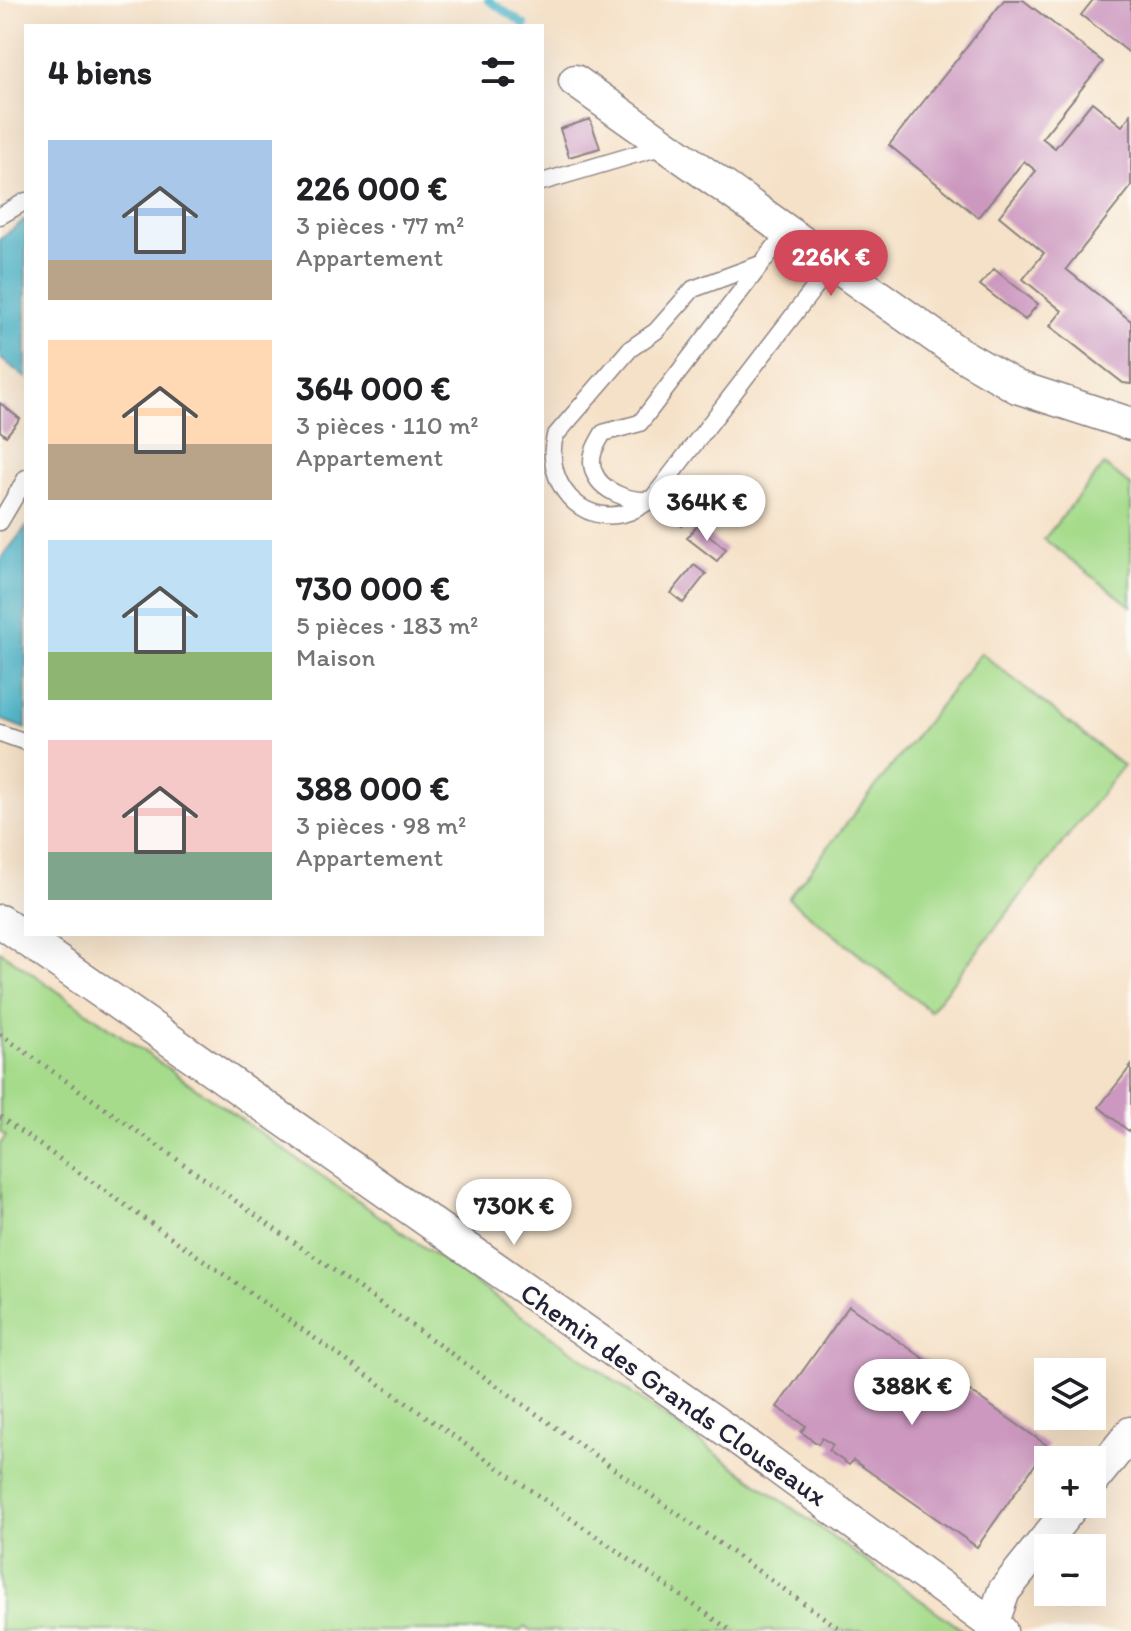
<!DOCTYPE html>
<html lang="fr">
<head>
<meta charset="utf-8">
<style>
  :root { --surface:#fff; --page:#f2f2f2; --text:#202124; --muted:#757577; --accent:#d1495b }
  body { margin:0; font-family:Itim,sans-serif; background:var(--page); color:var(--text); height:100vh; display:flex; flex-direction:column; font-size:30px; white-space:nowrap }
  * { box-sizing:border-box; margin:0 }
  p { font-size:26px; color:var(--muted) }
  .icon { flex:none; width:44px; height:44px; fill:none; stroke:currentColor; stroke-width:2; stroke-linecap:round; stroke-linejoin:round }
  .map { position:relative; flex:1; overflow:hidden }
  .drawer { position:absolute; left:24px; top:24px; width:520px; height:912px; display:flex; flex-direction:column; background:var(--surface); border-radius:0px; box-shadow:0 8px 32px #0002 }
  .drawer>* { flex:none }
  .tools { position:absolute; left:1034px; top:1358px; display:grid; gap:16px }
  .tools a { display:grid; place-items:center; width:72px; height:72px; border-radius:0px; background:var(--surface); box-shadow:0 8px 32px #0002; font-size:40px }
  .price { position:absolute; translate:-50% -68px; padding:0 18px; border-radius:28px; background:#fff; color:#222; font-size:26px; line-height:52px; filter:drop-shadow(0 2px 4px #0008) }
  .price::after { content:''; position:absolute; left:50%; top:48px; width:24px; height:18px; margin-left:-12px; background:inherit; clip-path:polygon(0 0,100% 0,50% 100%) }
  .price.current { background:var(--accent); color:#fff }
  ul { padding:0; list-style:none }
  li { display:flex; align-items:center; gap:24px; height:200px; padding:0 24px }
  li span { display:grid; place-items:center; flex:none; width:224px; height:160px; border-radius:0px; color:#555 }
  li>.icon { margin-inline-start:auto }
  span .icon { width:96px; height:96px; fill:#fffc; stroke-width:1 }
  li b { font-size:34px }
  h2 { display:flex; justify-content:space-between; align-items:center; height:96px; padding:0 24px; font-size:34px }
  .map>svg:first-child { display:block }
</style>
</head>
<body>
<div class="map">
<svg width="1131" height="1631" viewBox="0 0 1131 1631">
  <rect width="100%" height="100%" fill="#fdfcf7"/>
  <filter id="ink" filterUnits="userSpaceOnUse"><feTurbulence type="fractalNoise" baseFrequency=".0125" numOctaves="2"/><feDisplacementMap in="SourceGraphic" scale="16" xChannelSelector="R" yChannelSelector="G"/><feConvolveMatrix kernelMatrix="1 2 1 2 8 2 1 2 1" color-interpolation-filters="sRGB"/></filter>
  <filter id="wash" filterUnits="userSpaceOnUse"><feTurbulence type="fractalNoise" baseFrequency=".006" numOctaves="4" result="noise"/><feDisplacementMap in="SourceGraphic" scale="32" xChannelSelector="R" yChannelSelector="G"/><feGaussianBlur stdDeviation="1.8" result="paint"/><feColorMatrix in="noise" values="0 0 0 0 0 0 0 0 0 0 0 0 0 0 0 0 0 1.4 0 .05"/><feComposite in="paint" operator="in"/></filter>
  <g filter="url(#wash)">
    <rect width="100%" height="100%" fill="#f5e1c7"/>
    <g fill="#a6db8b" stroke="#647e63" stroke-width="2">
      <path d="M1104,465L1131,486V606L1044,539Z"/>
      <path d="M981,653L1123,766L930,1011L788,898Z"/>
      <path d="M0,951L581,1357L964,1631H530L525,1627L521,1631H0V1144L6,1136L0,1132Z"/>
    </g>
    <g fill="#4bb5c9" stroke="#366c82" stroke-width="2">
      <path d="M26,219V378L0,358V239Z"/>
      <path d="M26,527V729L0,719V560Z"/>
    </g>
    <g fill="none" stroke-linecap="round" stroke-linejoin="round">
      <path stroke="#4bb5c9" stroke-width="8" d="M488,0L525,25"/>
    </g>
    <g id="blocks">
      <g fill="#cc98bf">
        <path d="M1004,0H1023L1103,62L1042,138L1055,148L1092,102L1122,126L1131,114V187L1066,269L1131,321V384L1123,383L1050,326L1062,311L1023,279L1044,253L999,216L1036,171L1024,161L978,217L889,145Z"/>
        <path d="M1093,0H1131V54L1081,15Z"/>
        <path d="M590,119L600,148L569,157L560,129Z"/>
        <path d="M994,269L1038,304L1025,320L980,285Z"/>
        <path d="M0,403L20,419L6,436L0,431Z"/>
        <path d="M665,501L688,518L682,526L660,507Z"/>
        <path d="M697,526L726,549L717,561L687,538Z"/>
        <path d="M694,565L706,574L683,603L671,593Z"/>
        <path d="M1131,1066V1133L1099,1107Z"/>
        <path d="M849,1306L1048,1446L977,1547L853,1460L849,1465L829,1451L833,1445L822,1438L818,1444L801,1432L806,1426L777,1407Z"/>
      </g>
    </g>
  </g>
  <g filter="url(#ink)">
    <use href="#blocks" fill-opacity="0" stroke="#8c8281" stroke-width="2"/>
    <g fill="none" stroke-linecap="round" stroke-linejoin="round">
      <g stroke="#8c8281" stroke-width="19">
        <g id="service">
          <path d="M542,182L664,146"/>
          <path d="M0,216L26,201"/>
          <path d="M786,232L640,423L603,433C597,444 589,455 593,469C599,492 632,503 652,499L832,265"/>
          <path d="M651,500C644,504 636,510 629,512C580,529 543,480 555,436L630,349L656,331L693,289L758,265"/>
          <path d="M0,522L26,478"/>
          <path d="M0,733L26,742"/>
        </g>
      </g>
      <g stroke="#8c8281" stroke-width="35">
        <g id="minor">
          <path d="M575,81L957,352L1017,387L1131,424"/>
          <path d="M0,921L722,1427L1001,1631"/>
          <path d="M1092,1481L1131,1433"/>
          <path d="M993,1622L1004,1591L1074,1504"/>
        </g>
      </g>
      <g stroke="#8c8281" stroke-width="5" stroke-dasharray="2 6" stroke-linecap="butt">
        <path d="M0,1034L843,1631"/>
        <path d="M0,1117L731,1631"/>
      </g>
      <use href="#service" stroke="#fff" stroke-width="16"/>
      <use href="#minor" stroke="#fff" stroke-width="32"/>
    </g>
  </g>
  <g text-anchor="middle" stroke-width="6" stroke-linejoin="round" paint-order="stroke">
    <g font-size="28" fill="#22223b" stroke="#fdfcf7">
      <text transform="translate(674 1394) rotate(35)" y="10">Chemin des Grands Clouseaux</text>
    </g>
  </g>
</svg>
<div class="tools">
<a><svg class="icon" aria-label="layers" viewBox="0 0 24 24"><path d="M12 4l9 5-9 5-9-5zM3 14l9 5 9-5"/></svg></a>
<a>+</a>
<a>−</a>
</div>
<b class="price current" style="left:831px;top:298px">226K €</b>
<b class="price" style="left:707px;top:543px">364K €</b>
<b class="price" style="left:514px;top:1247px">730K €</b>
<b class="price" style="left:912px;top:1427px">388K €</b>
<section class="drawer">
<h2>4 biens<svg class="icon" aria-label="filters" viewBox="0 0 24 24"><path d="M4 7h16M4 17h16"/><circle cx="9" cy="7" r="2"/><circle cx="15" cy="17" r="2"/></svg></h2>
<ul>
<li><span style="background:linear-gradient(#a9c7e8 75%,#b9a48a 0)"><svg class="icon" aria-label="home" viewBox="0 0 24 24"><path d="M3 11l9-7 9 7M6 9v11h12V9"/></svg></span><div><b>226 000 €</b><p>3 pièces · 77 m²</p><p>Appartement</p></div></li>
<li><span style="background:linear-gradient(#ffd9b3 65%,#b9a48a 0)"><svg class="icon" aria-label="home" viewBox="0 0 24 24"><path d="M3 11l9-7 9 7M6 9v11h12V9"/></svg></span><div><b>364 000 €</b><p>3 pièces · 110 m²</p><p>Appartement</p></div></li>
<li><span style="background:linear-gradient(#bfe0f5 70%,#8fb573 0)"><svg class="icon" aria-label="home" viewBox="0 0 24 24"><path d="M3 11l9-7 9 7M6 9v11h12V9"/></svg></span><div><b>730 000 €</b><p>5 pièces · 183 m²</p><p>Maison</p></div></li>
<li><span style="background:linear-gradient(#f6c9c9 70%,#7fa58c 0)"><svg class="icon" aria-label="home" viewBox="0 0 24 24"><path d="M3 11l9-7 9 7M6 9v11h12V9"/></svg></span><div><b>388 000 €</b><p>3 pièces · 98 m²</p><p>Appartement</p></div></li>
</ul>
</section>
</div>
</body>
</html>
